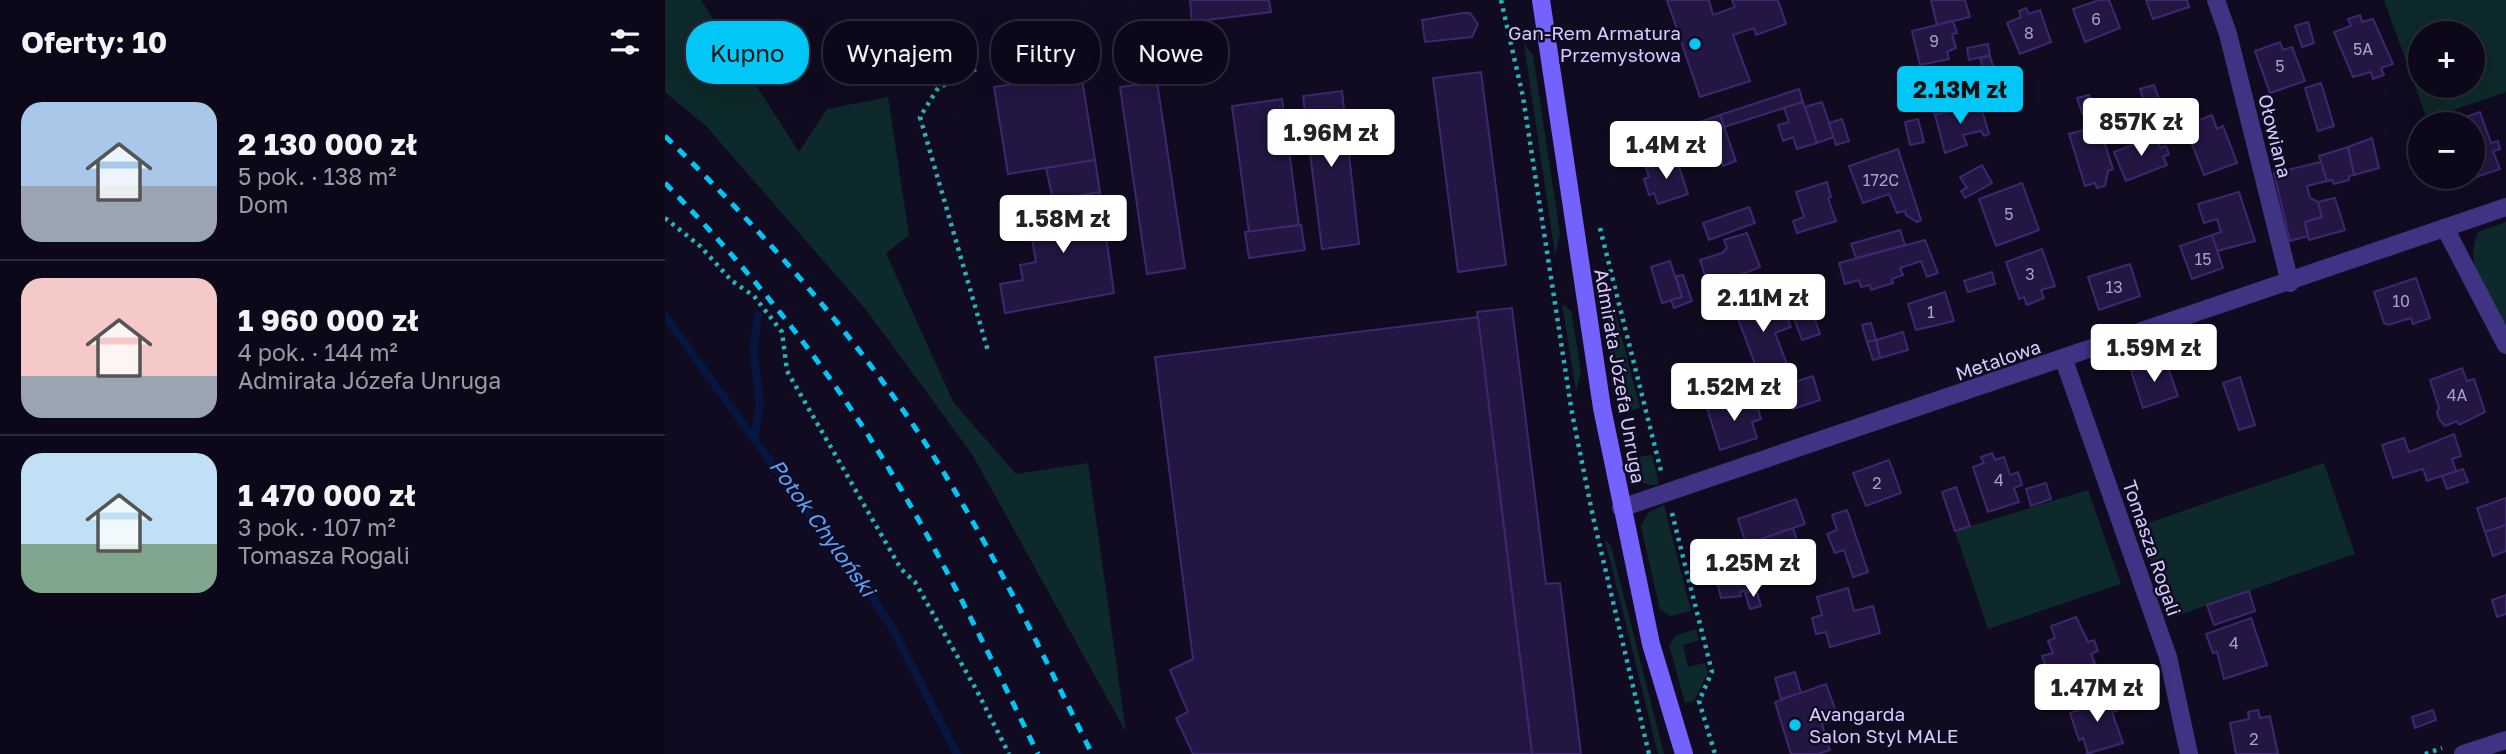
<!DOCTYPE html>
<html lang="pl">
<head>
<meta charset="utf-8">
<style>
  :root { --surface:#0d0819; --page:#161122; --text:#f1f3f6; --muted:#9a9aa2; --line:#2d2938; --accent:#00c7f6 }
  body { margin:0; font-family:"Golos Text",sans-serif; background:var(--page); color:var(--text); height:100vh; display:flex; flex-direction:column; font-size:26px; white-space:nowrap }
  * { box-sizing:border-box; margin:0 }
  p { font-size:23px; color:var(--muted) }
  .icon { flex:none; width:38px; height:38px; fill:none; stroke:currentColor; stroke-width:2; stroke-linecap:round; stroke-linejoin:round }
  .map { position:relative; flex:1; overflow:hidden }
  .drawer { display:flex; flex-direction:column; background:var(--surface); width:665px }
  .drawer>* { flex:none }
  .hud { position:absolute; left:21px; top:21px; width:665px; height:63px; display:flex; gap:14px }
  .controls { position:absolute; left:1743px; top:21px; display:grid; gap:14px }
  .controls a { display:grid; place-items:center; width:77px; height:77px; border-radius:50%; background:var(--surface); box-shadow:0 7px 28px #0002,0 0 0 2px var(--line); font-size:35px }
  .price { position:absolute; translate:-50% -60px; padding:0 16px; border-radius:7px; background:#fff; color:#222; font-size:23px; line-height:46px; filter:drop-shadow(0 2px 4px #0008) }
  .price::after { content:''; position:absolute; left:50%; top:42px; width:21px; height:16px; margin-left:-10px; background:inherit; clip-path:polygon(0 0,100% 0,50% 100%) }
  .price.on { background:var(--accent); color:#111 }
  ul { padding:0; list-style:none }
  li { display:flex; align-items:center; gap:21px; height:175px; padding:0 21px }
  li+li { border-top:2px solid var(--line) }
  li span { display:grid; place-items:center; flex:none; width:196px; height:140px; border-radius:21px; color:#555 }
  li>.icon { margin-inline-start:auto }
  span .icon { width:84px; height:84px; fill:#fffc; stroke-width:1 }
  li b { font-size:30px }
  h2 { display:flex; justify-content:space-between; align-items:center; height:84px; padding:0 21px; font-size:30px }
  .tag { padding:0 24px; border-radius:28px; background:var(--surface); box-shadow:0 7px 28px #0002,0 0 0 2px var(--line); font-size:24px; line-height:63px }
  .tag.on { background:var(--accent); color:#111 }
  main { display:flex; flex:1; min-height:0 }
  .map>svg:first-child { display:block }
</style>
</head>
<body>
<main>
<section class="drawer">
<h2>Oferty: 10<svg class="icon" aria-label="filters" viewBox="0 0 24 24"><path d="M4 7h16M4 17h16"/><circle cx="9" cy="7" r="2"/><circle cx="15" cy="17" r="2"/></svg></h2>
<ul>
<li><span style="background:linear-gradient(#a9c7e8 60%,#9aa5b1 0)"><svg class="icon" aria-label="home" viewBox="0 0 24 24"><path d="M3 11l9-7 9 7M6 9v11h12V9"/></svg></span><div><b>2 130 000 zł</b><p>5 pok. · 138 m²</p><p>Dom</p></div></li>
<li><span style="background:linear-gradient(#f6c9c9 70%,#9aa5b1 0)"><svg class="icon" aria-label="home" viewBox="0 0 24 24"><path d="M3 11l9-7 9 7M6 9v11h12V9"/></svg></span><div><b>1 960 000 zł</b><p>4 pok. · 144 m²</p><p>Admirała Józefa Unruga</p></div></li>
<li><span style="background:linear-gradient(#bfe0f5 65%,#7fa58c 0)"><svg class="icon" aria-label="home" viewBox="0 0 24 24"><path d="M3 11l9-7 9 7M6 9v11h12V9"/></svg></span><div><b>1 470 000 zł</b><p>3 pok. · 107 m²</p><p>Tomasza Rogali</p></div></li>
</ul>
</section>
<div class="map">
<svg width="1841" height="754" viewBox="0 0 1841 754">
  <rect width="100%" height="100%" fill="#110b21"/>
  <g fill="#0e292b" fill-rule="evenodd">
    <path d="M0,0H36L134,152L162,109L223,97L244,235L221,253L288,402L351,474L423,463L461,732L307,454L202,311L42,127L0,92Z"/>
    <path d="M1719,0H1841V92L1762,119ZM1755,33H1808V86H1755Z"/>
    <path d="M859,44L868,55L895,234L890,255Z"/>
    <path d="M1841,222V331C1826,301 1797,264 1813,232Z"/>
    <path d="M939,269L975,408L963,411L953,403L932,274Z"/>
    <path d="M897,304L906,311L916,372L911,391Z"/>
    <path d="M987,455L994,484C982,488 973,480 965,472L973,457Z"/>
    <path d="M1659,463L1690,554L1505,618L1474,526Z"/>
    <path d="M1423,490L1456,584L1323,629L1290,531Z"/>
    <path d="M999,505L1026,611L1006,616L995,610L976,526L983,513Z"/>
    <path d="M940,540L946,546L999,754H993Z"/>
    <path d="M1031,629L1034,640L1018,645L1023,667L1040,663L1043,673L1029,701L1020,703L1004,645L1012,635Z"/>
  </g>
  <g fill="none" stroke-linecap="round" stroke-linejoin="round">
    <g stroke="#06163f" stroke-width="8">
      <path d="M0,316L139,508L183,560L228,629L292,754"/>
      <path d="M89,440L95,402L88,349L93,316"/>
    </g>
  </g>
  <g fill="#231643" stroke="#3c2770" stroke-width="2">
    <path d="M525,0H604L606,12L527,22Z"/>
    <path d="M1002,0H1044L1048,15L1070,7L1067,0H1113L1121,24L1091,35L1089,28L1068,35L1085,81L1035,97Z"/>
    <path d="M1266,0H1300L1305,17L1272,25Z"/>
    <path d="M1434,0H1444L1455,28L1420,42L1408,9Z"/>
    <path d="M1481,0H1522L1524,7L1488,19Z"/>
    <path d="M1361,8L1364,14L1375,10L1386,42L1355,54L1342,23L1356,17L1354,11Z"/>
    <path d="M798,13H805L813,24L807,37L760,42L757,20Z"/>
    <path d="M1695,15L1697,22L1708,19L1728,64L1716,68L1719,75L1708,79L1706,72L1688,77L1669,32L1686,26L1683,19Z"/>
    <path d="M1288,21L1292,33L1287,34L1291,48L1282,52L1284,59L1255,65L1247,31Z"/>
    <path d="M1643,22L1649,43L1637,47L1630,26Z"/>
    <path d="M1615,42L1618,50L1627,47L1640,81L1605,93L1590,51Z"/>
    <path d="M1323,44L1325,55L1304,60L1302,48Z"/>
    <path d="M1325,56L1331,76L1320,75L1315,58Z"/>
    <path d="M816,72L841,265L793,272L768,78Z"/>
    <path d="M416,73L430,160L343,174L329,87Z"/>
    <path d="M1308,81L1313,82L1316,91L1311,92L1314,103L1270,115L1264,94Z"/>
    <path d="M492,82L520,268L482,274L455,87Z"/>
    <path d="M1656,83L1669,126L1653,131L1640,88Z"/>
    <path d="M1489,85L1502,122L1497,123L1495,118L1486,122L1475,89Z"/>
    <path d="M1134,89L1138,102L1059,127L1055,115Z"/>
    <path d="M677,91L694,244L657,249L638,96Z"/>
    <path d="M1424,95L1429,110L1417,113L1412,98Z"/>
    <path d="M617,99L634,225L584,232L567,106Z"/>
    <path d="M1138,102L1152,143L1132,149L1128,137L1118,141L1113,125L1124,122L1119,108Z"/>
    <path d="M1157,102L1169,137L1152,143L1140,107Z"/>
    <path d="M1315,103L1324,134L1319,136L1316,131L1298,135L1302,145L1280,153L1270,115Z"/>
    <path d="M1427,110L1434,126L1426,129L1419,113Z"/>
    <path d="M1815,112L1826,143L1833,141L1835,149L1828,151L1835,169L1797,182L1795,177H1808V124H1780Z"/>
    <path d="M1055,115L1071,161L1058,166L1049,142L1044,144L1041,137L1020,146L1014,129Z"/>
    <path d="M1547,115L1552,129L1558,126L1572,163L1539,175L1520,126Z"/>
    <path d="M1177,119L1184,141L1171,145L1164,123Z"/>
    <path d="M1253,119L1259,142L1245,145L1240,122Z"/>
    <path d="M1434,126L1448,169L1443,171L1440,186L1432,188L1430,183L1420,186L1404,134Z"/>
    <path d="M1490,136L1495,148L1501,146L1504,154L1498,157L1502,165L1461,181L1449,152Z"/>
    <path d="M1707,138L1714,168L1689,175L1683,147Z"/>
    <path d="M1683,147L1689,175L1684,176V180L1669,184L1667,180L1662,181L1654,156Z"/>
    <path d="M1233,149L1256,220L1252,222L1241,215L1240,211L1232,213L1224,194L1198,203L1184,166Z"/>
    <path d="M1011,158L1023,194L993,204L989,193L984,195L979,179L984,177L981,168Z"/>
    <path d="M430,160L435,192L388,200L381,168Z"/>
    <path d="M1656,162L1662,181L1642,186L1645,198L1653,202L1657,217L1640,222L1643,236L1625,241L1609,173Z"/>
    <path d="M1317,165L1327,183L1300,198L1296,191L1302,188L1295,177Z"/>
    <path d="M1162,182L1166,197L1163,198L1171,221L1132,233L1128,221L1139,217L1131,192Z"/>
    <path d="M1357,183L1374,230L1331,246L1314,199Z"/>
    <path d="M435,192L449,293L340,313L335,284L358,280L355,265L371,262L361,205Z"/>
    <path d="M1574,192L1590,241L1552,251L1547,235L1556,232L1552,219L1539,223L1533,204Z"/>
    <path d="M1670,198L1680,230L1644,240L1640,222L1657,217L1653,202Z"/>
    <path d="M1084,207L1090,223L1044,240L1038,223Z"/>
    <path d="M636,225L640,250L584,258L580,232Z"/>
    <path d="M1235,230L1240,245L1191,258L1186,244Z"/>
    <path d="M1082,233L1095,267L1044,288L1035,260L1057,253L1062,248L1059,240Z"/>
    <path d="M1547,235L1558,268L1527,279L1515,246Z"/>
    <path d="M1260,240L1273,273L1262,277L1256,261L1235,268L1238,275L1227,279L1228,283L1206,290L1205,285L1196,287L1194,280L1180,284L1174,263Z"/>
    <path d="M1377,249L1390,286L1376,290L1379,298L1362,305L1359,297L1354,299L1341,262Z"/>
    <path d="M1005,261L1017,297L997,303L986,267Z"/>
    <path d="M1465,264L1475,296L1434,310L1423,277Z"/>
    <path d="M1327,272L1330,284L1303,292L1299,281Z"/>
    <path d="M1018,275L1027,301L1009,308L1006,300L1017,297L1011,276Z"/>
    <path d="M1125,277L1128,283L1136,280L1155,334L1137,340L1123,302L1115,306L1107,283Z"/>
    <path d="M1751,278L1765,318L1748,324L1746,318L1723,325L1719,323L1709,292Z"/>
    <path d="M1280,292L1289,321L1251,330L1243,304Z"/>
    <path d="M1093,295L1100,303L1108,300L1112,311L1120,313L1126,327L1110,333L1123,367L1095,377L1069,308L1084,303L1082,299Z"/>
    <path d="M847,308L881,584L895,583L916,754H867L812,312Z"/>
    <path d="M813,317L867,754H528L511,718L523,712L505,670L528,659L490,357Z"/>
    <path d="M1206,323L1211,340L1202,342L1197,325Z"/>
    <path d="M1238,332L1243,350L1215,358L1211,340Z"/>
    <path d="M1211,340L1215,358L1208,360L1202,342Z"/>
    <path d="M1500,359L1513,396L1478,408L1466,371Z"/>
    <path d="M1797,368L1802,381L1809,379L1820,412L1794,425L1792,421L1780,426L1774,419L1772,412L1774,408L1765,380Z"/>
    <path d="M1148,376L1155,400L1128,409L1120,385Z"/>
    <path d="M1575,377L1590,425L1574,430L1558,383Z"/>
    <path d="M1080,398L1083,407L1092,405L1096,419L1087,422L1092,438L1055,450L1042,408Z"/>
    <path d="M1789,434L1796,456L1787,459L1791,471L1762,481L1758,469L1728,478L1717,445L1739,438L1744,452Z"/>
    <path d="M1327,453L1330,460L1339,457L1345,475L1353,472L1357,485L1349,488L1354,502L1323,512L1308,467L1319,463L1316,457Z"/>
    <path d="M1224,460L1236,493L1201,506L1188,473Z"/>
    <path d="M1798,469L1803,482L1782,489L1777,476Z"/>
    <path d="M1381,483L1386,499L1366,506L1361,489Z"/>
    <path d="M1291,487L1305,526L1290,531L1277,492Z"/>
    <path d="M1841,498V525L1820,532L1812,508Z"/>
    <path d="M1131,499L1140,524L1081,544L1073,519Z"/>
    <path d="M1182,510L1203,572L1188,577L1179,550L1170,553L1162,534L1172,530L1167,515Z"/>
    <path d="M1841,525V551L1828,556L1820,532Z"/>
    <path d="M1128,528L1133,543L1087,558L1081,544Z"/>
    <path d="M1082,547L1096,586L1075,592L1076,596L1056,598L1046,558Z"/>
    <path d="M1183,588L1189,611L1208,606L1215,633L1165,647L1161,632L1151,634L1147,618L1157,615L1152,597Z"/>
    <path d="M1091,589L1096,606L1085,609L1080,593Z"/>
    <path d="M1584,591L1590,611L1549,625L1542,605Z"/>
    <path d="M1841,595V614L1832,617L1827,600Z"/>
    <path d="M1411,617L1423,642L1429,640L1433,651L1426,654L1430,663L1385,678L1377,656L1388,653L1383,641L1390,638L1386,626Z"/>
    <path d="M1586,618L1602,665L1559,679L1552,652L1548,653L1541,634Z"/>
    <path d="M1130,672L1136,693L1116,699L1110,678Z"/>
    <path d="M1161,684L1173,717L1157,724L1165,750L1153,754H1126L1110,702Z"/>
    <path d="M1445,693L1452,711L1447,712L1458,743L1421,754L1423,753L1418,738L1414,740L1405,713L1422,707L1420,702Z"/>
    <path d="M1593,710L1595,718L1605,716L1613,754H1571L1565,723L1584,719L1583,712Z"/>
    <path d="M1768,710L1771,720L1750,728L1747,717Z"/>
  </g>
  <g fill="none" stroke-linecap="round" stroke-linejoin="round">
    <g stroke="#26b3b8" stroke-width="4.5" stroke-dasharray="3.5 5" stroke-linecap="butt">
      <path d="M836,0L858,97L907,413L928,517L984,754"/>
      <path d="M311,69L273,88L255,117L323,351"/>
      <path d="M0,218L35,246L67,281L89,296L117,332L122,371L236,569L250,582L312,691L344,754"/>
      <path d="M935,228L996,471"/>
      <path d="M1007,513L1047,672L1034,701L1050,754"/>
      <path d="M1760,754L1777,748"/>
    </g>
    <g stroke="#3e3483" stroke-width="18">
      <path d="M1551,0L1563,34L1625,283"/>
      <path d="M1780,228L1841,345"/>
      <path d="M1399,360L1503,657L1524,754"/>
      <path d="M956,508L1841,207"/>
      <path d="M1798,754L1841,740"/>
    </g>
    <path stroke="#7462ff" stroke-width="18" d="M876,0L937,408L986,644L1019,754"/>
    <g stroke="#00c7f6" stroke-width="5" stroke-dasharray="10 9" stroke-linecap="butt">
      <path d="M0,136C104,238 203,348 279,473C335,564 380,659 427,754"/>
      <path d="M0,183C76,261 145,344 203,435C268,537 320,646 373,754"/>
    </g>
  </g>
  <g fill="#00c7f6" stroke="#110b21" stroke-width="2.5">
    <circle cx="1030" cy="44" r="7"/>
    <circle cx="1130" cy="725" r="7"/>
  </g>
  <g text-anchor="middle" stroke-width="5" stroke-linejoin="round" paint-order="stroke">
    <g font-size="16" fill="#a99ed0">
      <text x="1431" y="25">6</text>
      <text x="1364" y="39">8</text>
      <text x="1269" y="47">9</text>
      <text x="1698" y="55">5A</text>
      <text x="1615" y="72">5</text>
      <text x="1216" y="186">172C</text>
      <text x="1344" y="220">5</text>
      <text x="1538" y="265">15</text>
      <text x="1365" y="280">3</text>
      <text x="1449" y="293">13</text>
      <text x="1736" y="307">10</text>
      <text x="1266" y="318">1</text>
      <text x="1792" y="401">4A</text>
      <text x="1334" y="486">4</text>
      <text x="1212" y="489">2</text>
      <text x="1569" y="649">4</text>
      <text x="1589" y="745">2</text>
    </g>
    <g font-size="19" fill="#d6cbff" stroke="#110b21" text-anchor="end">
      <text x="1016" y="40">Gan-Rem Armatura<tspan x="1016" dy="22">Przemysłowa</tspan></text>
      <text x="1144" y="721" text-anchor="start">Avangarda<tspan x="1144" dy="22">Salon Styl MALE</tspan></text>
    </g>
    <g font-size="19" fill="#d6cbff" stroke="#110b21">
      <text transform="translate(1610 136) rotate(76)" y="7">Ołowiana</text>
      <text transform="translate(1333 360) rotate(-19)" y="7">Metalowa</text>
      <text transform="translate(955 376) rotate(80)" y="7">Admirała Józefa Unruga</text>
      <text transform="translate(1487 548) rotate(71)" y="7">Tomasza Rogali</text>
    </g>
    <g font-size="21" font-style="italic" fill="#59a3ff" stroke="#110b21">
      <text transform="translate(157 528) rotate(54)" y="7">Potok Chyloński</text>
    </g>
  </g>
</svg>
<div class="controls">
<a>+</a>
<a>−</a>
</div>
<b class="price on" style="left:1295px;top:126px">2.13M zł</b>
<b class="price" style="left:1476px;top:158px">857K zł</b>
<b class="price" style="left:666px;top:169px">1.96M zł</b>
<b class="price" style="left:1001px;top:181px">1.4M zł</b>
<b class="price" style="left:398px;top:255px">1.58M zł</b>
<b class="price" style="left:1098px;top:334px">2.11M zł</b>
<b class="price" style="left:1489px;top:384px">1.59M zł</b>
<b class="price" style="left:1069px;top:423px">1.52M zł</b>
<b class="price" style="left:1088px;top:599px">1.25M zł</b>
<b class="price" style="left:1432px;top:724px">1.47M zł</b>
<div class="hud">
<a class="tag on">Kupno</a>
<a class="tag">Wynajem</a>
<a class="tag">Filtry</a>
<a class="tag">Nowe</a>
</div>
</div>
</main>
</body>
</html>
